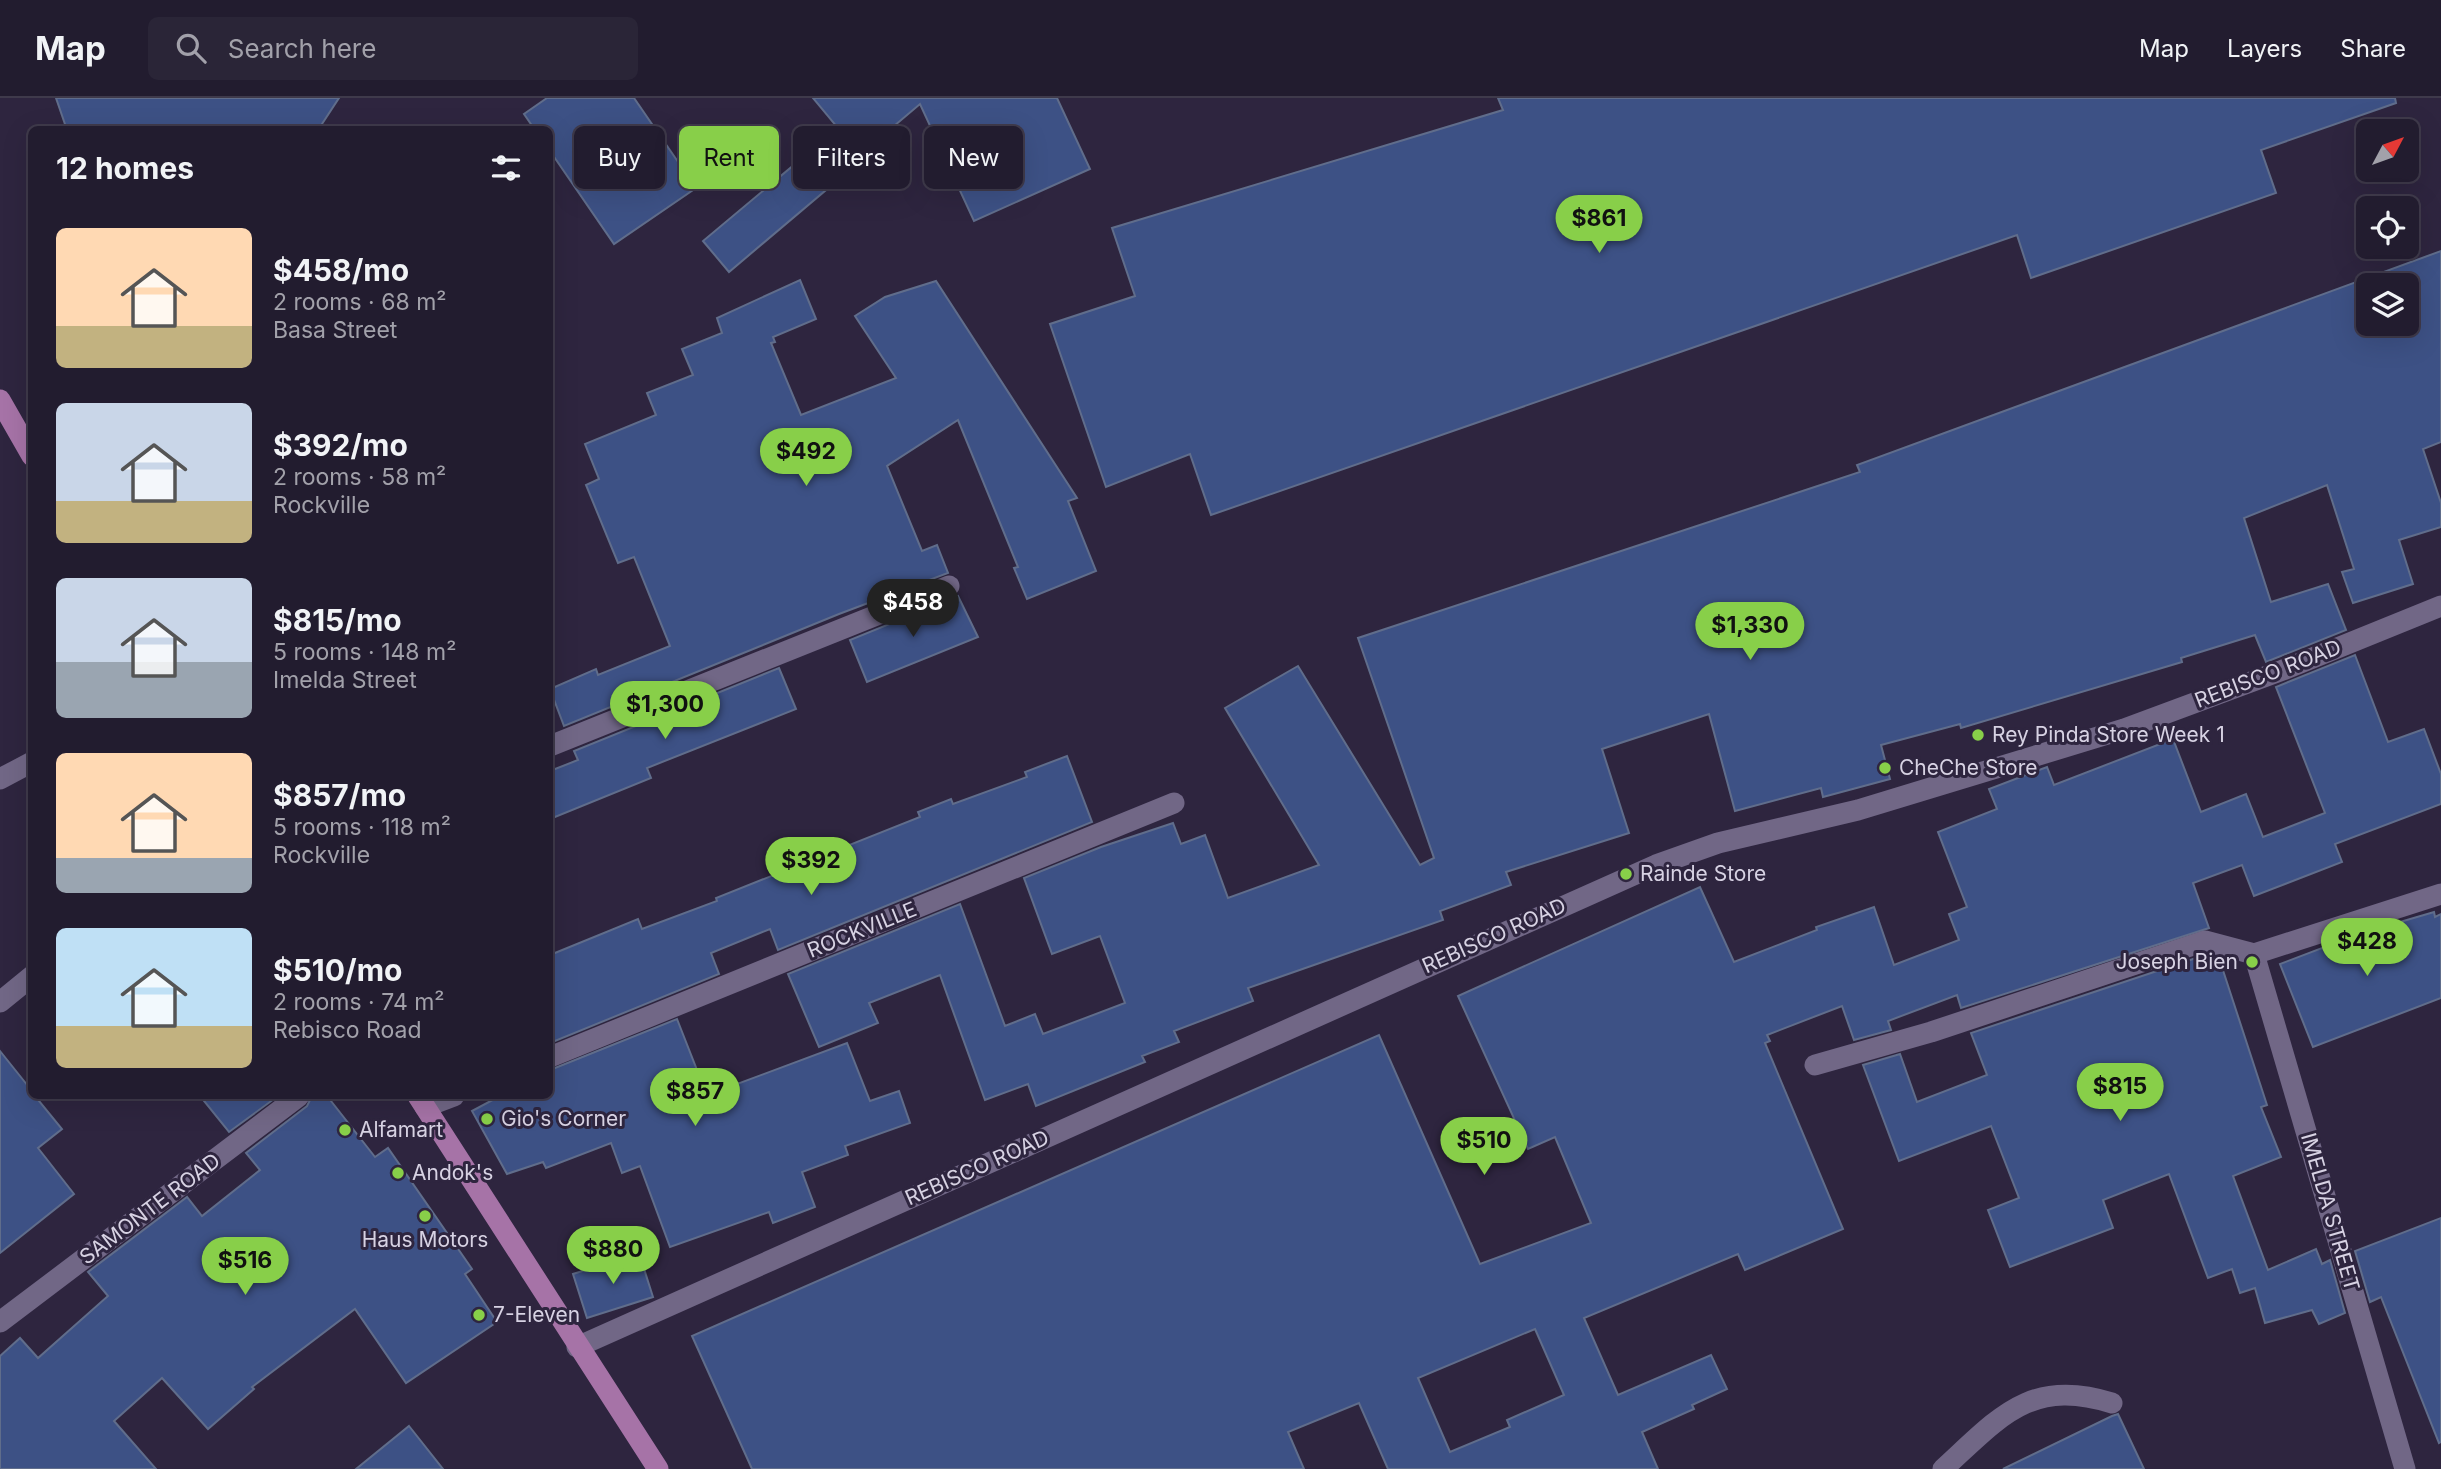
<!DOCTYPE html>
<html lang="en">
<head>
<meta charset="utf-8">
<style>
  :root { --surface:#221c2f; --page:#2a2537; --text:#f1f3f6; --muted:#a2a1aa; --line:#3f3a4b; --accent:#88cf49 }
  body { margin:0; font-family:Inter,sans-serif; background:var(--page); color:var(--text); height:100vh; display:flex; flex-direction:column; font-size:26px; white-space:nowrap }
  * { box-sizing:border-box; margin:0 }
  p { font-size:23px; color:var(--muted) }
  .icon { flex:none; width:38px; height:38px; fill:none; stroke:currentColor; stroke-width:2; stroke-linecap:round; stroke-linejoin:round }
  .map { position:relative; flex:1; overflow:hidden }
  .drawer { position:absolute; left:28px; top:28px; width:525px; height:973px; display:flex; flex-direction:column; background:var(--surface); border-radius:10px; box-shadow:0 7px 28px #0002,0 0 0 2px var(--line) }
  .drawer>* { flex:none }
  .banner { position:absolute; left:574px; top:28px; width:665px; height:63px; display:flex; gap:14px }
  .needle { width:46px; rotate:49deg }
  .controls { position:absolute; left:2356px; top:21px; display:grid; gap:14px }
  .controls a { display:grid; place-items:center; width:63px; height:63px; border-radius:10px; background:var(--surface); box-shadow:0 7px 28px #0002,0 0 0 2px var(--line); font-size:35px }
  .price { position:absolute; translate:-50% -60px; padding:0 16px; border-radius:24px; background:var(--accent); color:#111; font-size:23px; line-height:46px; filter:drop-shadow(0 2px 4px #0008) }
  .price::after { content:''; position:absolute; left:50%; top:42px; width:21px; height:16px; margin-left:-10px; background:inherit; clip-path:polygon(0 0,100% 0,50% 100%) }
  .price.active { background:#222; color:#fff }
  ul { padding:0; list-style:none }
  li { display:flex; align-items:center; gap:21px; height:175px; padding:0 28px }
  li span { display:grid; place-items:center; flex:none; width:196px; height:140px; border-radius:10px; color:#555 }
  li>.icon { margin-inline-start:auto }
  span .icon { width:84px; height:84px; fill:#fffc; stroke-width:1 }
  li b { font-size:30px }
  h2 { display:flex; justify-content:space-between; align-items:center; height:84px; padding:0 28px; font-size:30px }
  .chip { padding:0 24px; border-radius:10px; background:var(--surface); box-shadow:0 7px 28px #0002,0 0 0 2px var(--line); font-size:24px; line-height:63px }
  .chip.active { background:var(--accent); color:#111 }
  header { display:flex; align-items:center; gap:42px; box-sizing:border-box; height:98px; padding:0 35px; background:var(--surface); border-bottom:2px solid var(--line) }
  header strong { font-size:33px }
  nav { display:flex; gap:38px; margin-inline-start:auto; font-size:24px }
  .search { width:490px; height:63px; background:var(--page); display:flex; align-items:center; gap:18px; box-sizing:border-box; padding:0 24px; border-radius:10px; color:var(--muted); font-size:26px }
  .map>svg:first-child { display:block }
</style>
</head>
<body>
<header>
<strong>Map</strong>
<div class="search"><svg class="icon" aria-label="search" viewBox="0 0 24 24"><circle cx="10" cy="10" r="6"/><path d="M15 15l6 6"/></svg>Search here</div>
<nav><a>Map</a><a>Layers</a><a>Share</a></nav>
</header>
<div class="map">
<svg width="2441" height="1371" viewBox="0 0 2441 1371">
  <rect width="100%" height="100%" fill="#2e253f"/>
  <g fill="#3d5185" stroke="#606d8b" stroke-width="2" fill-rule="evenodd">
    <path d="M56,0H339L318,32H67Z"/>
    <path d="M547,0H634L696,90L614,146L550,53V32H535L524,16Z"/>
    <path d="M813,0H1057L1090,71L974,123L920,6L842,72L845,76L729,174L703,143L838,30Z"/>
    <path d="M1498,0H2395L2396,5L2261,52L2276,95L2031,180L2017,137L1211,417L1190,356L1106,389L1050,226L1135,198L1112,130L1503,12Z"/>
    <path d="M2441,153V344L2423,351L2441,405V429L2399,442L2413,486L2353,505L2342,474L2354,471L2327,387L2244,420L2271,504L2328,486L2346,532L2266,564L2255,537L2181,560L2182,564L1961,630L1960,626L1881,647L1890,681L1823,699L1821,690L1735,713L1709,616L1602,651L1629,735L1506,774L1511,787L1440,813L1443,822L1248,890L1253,903L1174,933L1179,944L1142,958L1145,964L1036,1008L1028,986L985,1002L940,877L869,905L878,925L819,949L788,876L960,806L1005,928L1035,916L1043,936L1125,905L1100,838L1052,856L1024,780L1101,749L1173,725L1181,746L1205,737L1228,800L1319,767L1225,610L1298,568L1420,767L1434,760L1358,540L1860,374L1857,367ZM2368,187H2406V226H2368Z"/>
    <path d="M800,182L816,221L773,239L775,244L771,245L801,317L896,280L855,218L885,199L936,183L1077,400L1068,403L1096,473L1027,501L1014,470L1018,469L958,322L887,368L922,453L937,447L948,475L839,516L564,628L550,591L596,571L598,577L670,548L634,459L618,465L586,387L599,381L585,346L656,317L647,295L693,277L682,251L722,235L717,220Z"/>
    <path d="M958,498L978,539L867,584L850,542Z"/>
    <path d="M2355,557L2388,644L2424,631L2441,676V706L2335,746L2342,764L2254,798L2242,767L2193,785L2209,830L1961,910L1957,897L1888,923L1891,932L1854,942L1842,908L1767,937L1770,943L1765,945L1843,1131L1745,1172L1738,1156L1584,1220L1618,1297L1711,1257L1727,1291L1692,1307L1694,1311L1642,1334L1658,1371H1388L1359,1305L1288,1334L1304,1371H752L692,1238L1379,937L1480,1166L1591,1125L1555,1039L1528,1051L1458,898L1700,789L1734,864L1817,832L1816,829L1874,809L1894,867L1959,842L1949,816L1967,809L1938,734L1997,711L1989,691L2047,669L2054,687L2173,641L2201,714L2246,696L2263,739L2325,715L2276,589ZM1535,1231L1564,1297L1507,1322L1510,1329L1450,1354L1418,1280Z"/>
    <path d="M779,570L796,611L647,670L651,680L550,721V673L578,662L574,653Z"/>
    <path d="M1067,658L1092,724L778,852L770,831L711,855L719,876L550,945V857L638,821L642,831L717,803L716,800L920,719L918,714L951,701L953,706L1027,679L1025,674Z"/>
    <path d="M2434,814L2435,819L2441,816V900L2313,949L2280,866L2359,836Z"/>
    <path d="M2205,857L2219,860L2267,1007L2261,1009L2281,1059L2233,1078L2268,1172L2316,1151L2322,1166L2330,1162L2345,1215L2319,1226L2312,1212L2265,1225L2255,1190L2240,1195L2232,1171L2208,1180L2169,1076L2103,1102L2113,1130L2010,1169L1988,1112L2019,1100L1991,1028L1899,1063L1863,967L1900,956L1917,1004L1987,977L1971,935Z"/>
    <path d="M677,921L699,977L706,975L713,995L847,945L870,1003L899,993L910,1025L845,1048L848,1057L802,1074L815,1109L773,1125L769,1114L670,1149L640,1068L622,1075L611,1045L546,1070L543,1064L507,1076L472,1013L500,998H550V972Z"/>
    <path d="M0,953L32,993V998H35L62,1031L38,1050L74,1096L0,1155Z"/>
    <path d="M200,998H278L229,1034Z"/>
    <path d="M312,998H327L375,1059L388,1050L472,1171L465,1176L497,1224L406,1285L355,1211L252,1289L254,1291L208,1331L162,1280L114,1323L156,1371H0V1258L20,1240L38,1260L108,1198L88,1174L187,1099L202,1118L260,1072L246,1055L307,1008Z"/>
    <path d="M2441,1120V1344L2439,1345L2381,1199L2370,1204L2355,1153Z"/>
    <path d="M639,1155L653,1199L587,1220L573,1176Z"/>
    <path d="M2118,1316L2144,1371H2003L2112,1318Z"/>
    <path d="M409,1328L443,1371H356Z"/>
  </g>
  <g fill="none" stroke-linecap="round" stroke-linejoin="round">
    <g stroke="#716786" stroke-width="21">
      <path d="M550,648L949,488"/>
      <path d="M0,681L32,664"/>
      <path d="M2254,856L2405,1371"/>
      <path d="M0,904L32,878"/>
      <path d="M550,959L1174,705"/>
      <path d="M1815,967L1931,934L2205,843L2254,856L2441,796"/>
      <path d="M425,1009L454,998"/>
      <path d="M0,1224L299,998"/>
      <path d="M577,1249L1656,767L1718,745L1858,712L2124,631L2283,572L2441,508"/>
      <path d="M1943,1371C1999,1320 2030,1279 2112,1305"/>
    </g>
    <g stroke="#a673a7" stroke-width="21">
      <path d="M0,302L32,358"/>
      <path d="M418,998L658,1371"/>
    </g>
  </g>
  <g fill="#88cf49" stroke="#2e253f" stroke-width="2.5">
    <circle cx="1978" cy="637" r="7"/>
    <circle cx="1885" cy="670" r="7"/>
    <circle cx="1626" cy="776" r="7"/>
    <circle cx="2252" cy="864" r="7"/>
    <circle cx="487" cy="1021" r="7"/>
    <circle cx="345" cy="1032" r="7"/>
    <circle cx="398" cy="1075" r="7"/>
    <circle cx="425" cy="1118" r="7"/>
    <circle cx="479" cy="1217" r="7"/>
  </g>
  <g text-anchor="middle" stroke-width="6" stroke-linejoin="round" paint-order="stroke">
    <g font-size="21" fill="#d7d2e3" stroke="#2e253f">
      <text transform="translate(2268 576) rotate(-21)" y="7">REBISCO ROAD</text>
      <text transform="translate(862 832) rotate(-22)" y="7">ROCKVILLE</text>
      <text transform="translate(1494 838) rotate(-24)" y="7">REBISCO ROAD</text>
      <text transform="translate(977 1070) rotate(-24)" y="7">REBISCO ROAD</text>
      <text transform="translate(150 1111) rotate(-37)" y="7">SAMONTE ROAD</text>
      <text transform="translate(2330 1114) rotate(74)" y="7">IMELDA STREET</text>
    </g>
    <g font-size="21" fill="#d7d2e3" stroke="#2e253f" text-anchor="start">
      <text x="1992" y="644">Rey Pinda Store Week 1</text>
      <text x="1899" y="677">CheChe Store</text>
      <text x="1640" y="783">Rainde Store</text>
      <text x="2238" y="871" text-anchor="end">Joseph Bien</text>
      <text x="501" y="1028">Gio's Corner</text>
      <text x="359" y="1039">Alfamart</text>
      <text x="412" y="1082">Andok's</text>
      <text x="425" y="1149" text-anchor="middle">Haus Motors</text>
      <text x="493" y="1224">7-Eleven</text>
    </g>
  </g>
</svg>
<div class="controls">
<a><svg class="needle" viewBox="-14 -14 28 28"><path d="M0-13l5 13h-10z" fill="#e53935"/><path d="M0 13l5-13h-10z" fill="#a2a1aa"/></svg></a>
<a><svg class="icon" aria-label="locate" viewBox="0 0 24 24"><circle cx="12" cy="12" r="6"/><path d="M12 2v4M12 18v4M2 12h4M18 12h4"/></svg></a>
<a><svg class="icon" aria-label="layers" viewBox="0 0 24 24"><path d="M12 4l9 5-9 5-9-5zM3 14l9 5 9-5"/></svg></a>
</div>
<b class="price" style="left:1599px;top:157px">$861</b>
<b class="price" style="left:806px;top:390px">$492</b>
<b class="price active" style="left:913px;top:541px">$458</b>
<b class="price" style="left:1750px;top:564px">$1,330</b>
<b class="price" style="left:665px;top:643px">$1,300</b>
<b class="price" style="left:811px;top:799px">$392</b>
<b class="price" style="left:2367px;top:880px">$428</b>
<b class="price" style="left:2120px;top:1025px">$815</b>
<b class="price" style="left:695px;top:1030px">$857</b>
<b class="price" style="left:1484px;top:1079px">$510</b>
<b class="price" style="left:613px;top:1188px">$880</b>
<b class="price" style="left:245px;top:1199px">$516</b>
<div class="banner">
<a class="chip">Buy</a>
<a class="chip active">Rent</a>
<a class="chip">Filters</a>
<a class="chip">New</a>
</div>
<section class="drawer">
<h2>12 homes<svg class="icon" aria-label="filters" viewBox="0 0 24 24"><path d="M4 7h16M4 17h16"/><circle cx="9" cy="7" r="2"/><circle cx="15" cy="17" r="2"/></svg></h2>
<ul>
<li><span style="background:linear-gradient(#ffd9b3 70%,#c2b280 0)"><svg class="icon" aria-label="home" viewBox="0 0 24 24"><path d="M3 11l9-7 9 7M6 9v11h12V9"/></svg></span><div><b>$458/mo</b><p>2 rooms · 68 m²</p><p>Basa Street</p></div></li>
<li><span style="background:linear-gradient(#c9d6e8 70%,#c2b280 0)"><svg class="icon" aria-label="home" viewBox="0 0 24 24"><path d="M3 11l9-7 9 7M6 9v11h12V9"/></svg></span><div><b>$392/mo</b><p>2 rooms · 58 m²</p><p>Rockville</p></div></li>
<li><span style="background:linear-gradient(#c9d6e8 60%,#9aa5b1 0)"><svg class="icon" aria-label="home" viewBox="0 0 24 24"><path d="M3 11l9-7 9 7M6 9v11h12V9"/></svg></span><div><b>$815/mo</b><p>5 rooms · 148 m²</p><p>Imelda Street</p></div></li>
<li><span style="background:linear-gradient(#ffd9b3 75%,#9aa5b1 0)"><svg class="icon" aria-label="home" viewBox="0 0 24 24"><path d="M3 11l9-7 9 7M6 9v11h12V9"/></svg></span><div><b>$857/mo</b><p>5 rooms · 118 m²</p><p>Rockville</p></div></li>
<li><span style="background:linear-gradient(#bfe0f5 70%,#c2b280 0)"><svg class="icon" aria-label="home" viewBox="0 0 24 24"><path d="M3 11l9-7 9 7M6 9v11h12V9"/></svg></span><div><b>$510/mo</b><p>2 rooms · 74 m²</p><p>Rebisco Road</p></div></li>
</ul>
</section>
</div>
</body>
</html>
